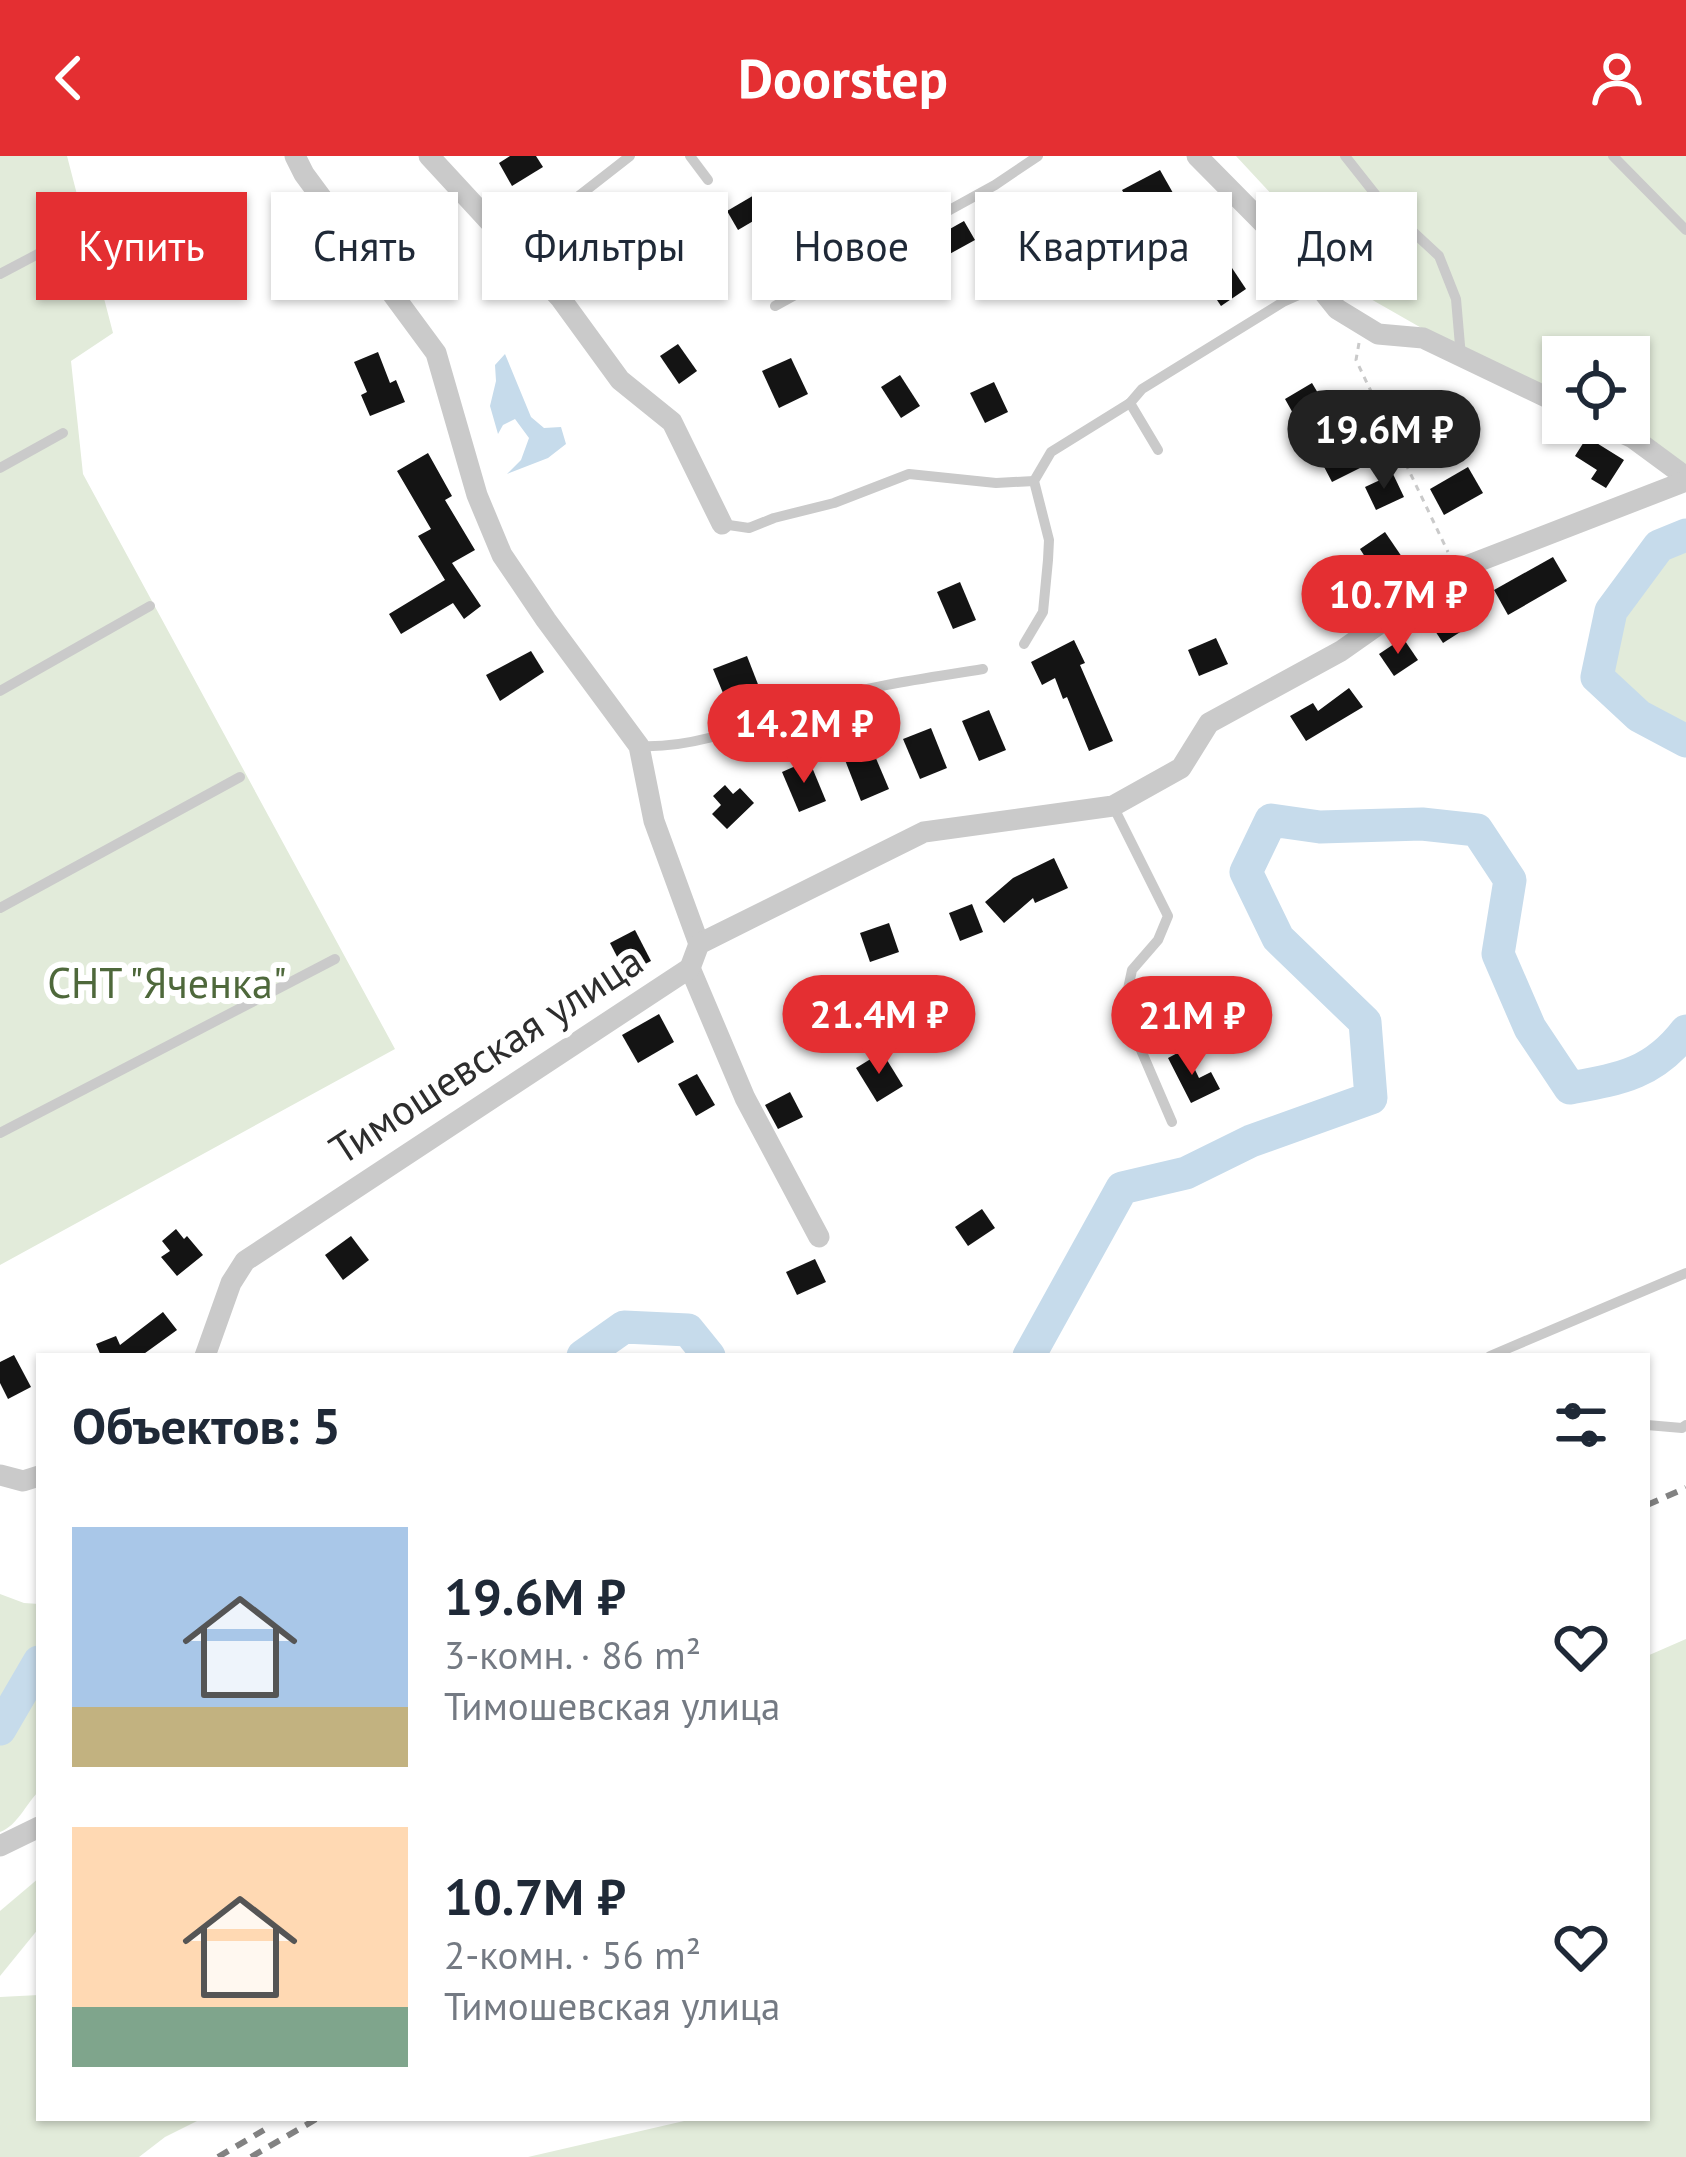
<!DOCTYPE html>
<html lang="ru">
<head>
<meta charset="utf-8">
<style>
  :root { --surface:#fff; --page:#f2f2f3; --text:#1f2937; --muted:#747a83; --accent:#e42f32 }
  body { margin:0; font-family:"PT Sans",sans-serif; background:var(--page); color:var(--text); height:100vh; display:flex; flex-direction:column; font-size:45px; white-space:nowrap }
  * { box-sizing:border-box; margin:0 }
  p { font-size:39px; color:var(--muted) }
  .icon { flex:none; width:66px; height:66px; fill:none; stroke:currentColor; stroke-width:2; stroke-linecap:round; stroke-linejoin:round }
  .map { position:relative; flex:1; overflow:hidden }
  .panel { position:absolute; left:36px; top:1197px; width:1614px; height:768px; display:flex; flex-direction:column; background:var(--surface); border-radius:0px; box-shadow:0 3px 9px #0004 }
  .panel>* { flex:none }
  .top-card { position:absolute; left:36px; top:36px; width:1614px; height:108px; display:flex; gap:24px }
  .tools { position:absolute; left:1542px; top:180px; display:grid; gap:24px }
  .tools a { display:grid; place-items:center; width:108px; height:108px; border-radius:0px; background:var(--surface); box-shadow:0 3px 9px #0004; font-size:60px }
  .price { position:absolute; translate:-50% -102px; padding:0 27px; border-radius:42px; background:var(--accent); color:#fff; font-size:39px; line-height:78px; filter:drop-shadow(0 3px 6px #0008) }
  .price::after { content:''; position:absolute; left:50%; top:72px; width:36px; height:27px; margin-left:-18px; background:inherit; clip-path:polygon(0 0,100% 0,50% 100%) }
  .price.on { background:#222; color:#fff }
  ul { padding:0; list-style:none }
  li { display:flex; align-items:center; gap:36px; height:300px; padding:0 36px }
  li span { display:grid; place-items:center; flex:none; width:336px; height:240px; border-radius:0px; color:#555 }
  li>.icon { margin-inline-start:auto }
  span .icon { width:144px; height:144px; fill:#fffc; stroke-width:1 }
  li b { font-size:51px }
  h2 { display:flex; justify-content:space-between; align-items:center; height:144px; padding:0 36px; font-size:51px }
  .pill { padding:0 42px; border-radius:0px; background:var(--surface); box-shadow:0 3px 9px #0004; font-size:42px; line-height:108px }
  .pill.on { background:var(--accent); color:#fff }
  header { display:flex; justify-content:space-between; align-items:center; height:156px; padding:0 36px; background:var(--accent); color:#fff; font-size:54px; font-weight:600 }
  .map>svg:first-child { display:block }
</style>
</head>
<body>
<header><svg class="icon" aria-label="back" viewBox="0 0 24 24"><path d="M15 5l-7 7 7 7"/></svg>Doorstep<svg class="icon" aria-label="person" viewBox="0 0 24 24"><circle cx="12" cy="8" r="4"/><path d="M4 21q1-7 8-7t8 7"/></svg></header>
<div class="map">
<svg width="1686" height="2001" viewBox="0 0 1686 2001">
  <rect width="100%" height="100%" fill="#fff"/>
  <g fill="#e2ebda">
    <path d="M0,0H67L113,177L71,205L83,318L395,893L0,1109Z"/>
    <path d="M1236,0H1686V323L1588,267H1629V201H1563V253L1348,130L1288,56Z"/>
    <path d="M1659,390L1686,392V585L1639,560L1597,521L1611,455Z"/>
    <path d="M0,1438L24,1447L39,1448V1635C26,1648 17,1670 0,1676Z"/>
    <path d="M1686,1483V2001H528L697,1962H1647V1500Z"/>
    <path d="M39,1722V1772L0,1820V1755Z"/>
    <path d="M39,1839V1962H203L165,1981L139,2001H0V1841Z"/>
  </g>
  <path fill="#c6dbeb" d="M505,198L531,261L544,272L561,271L566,288L548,302L507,318L521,304L529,282L515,263L503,269L498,278L490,250L496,225L495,209Z"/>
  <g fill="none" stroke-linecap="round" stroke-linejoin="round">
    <g stroke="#c6dbeb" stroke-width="33">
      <path d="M1686,379L1659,390L1611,455L1597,521L1639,560L1686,585"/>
      <path d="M583,1200L624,1171L688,1174L709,1200"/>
      <path d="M1029,1200L1122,1032L1186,1017L1251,985L1371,942L1365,866L1278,782L1246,716L1271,664L1320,671L1422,668L1477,674L1510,724L1498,798L1530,872L1570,932C1620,923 1653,918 1686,875"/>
      <path d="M0,1573L39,1506"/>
    </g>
  </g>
  <g fill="#141414">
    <path d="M510,0H536L543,11L512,30L499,7Z"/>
    <path d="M1160,14L1173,37L1135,58L1122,34Z"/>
    <path d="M284,38L305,72L302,73L334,117L315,131L296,104L304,99L271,47Z"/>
    <path d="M756,38L767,57L738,74L727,55Z"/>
    <path d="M821,65L834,86L794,110L781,89Z"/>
    <path d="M964,65L975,84L935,106L938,111L904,131L891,106Z"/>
    <path d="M1232,112L1246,133L1221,150L1207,129Z"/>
    <path d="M678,188L697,215L679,228L660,200Z"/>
    <path d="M378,196L390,227L396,224L405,246L370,260L361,239L367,236L354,206Z"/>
    <path d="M791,202L808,238L779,252L762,215Z"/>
    <path d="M900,219L920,250L901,262L881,231Z"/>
    <path d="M994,226L1008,256L985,267L970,237Z"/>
    <path d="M1312,227L1335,266L1338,265L1362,311L1332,326L1301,267L1299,268L1285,243Z"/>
    <path d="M1587,281L1624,304L1606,332L1591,323L1597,314L1575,300Z"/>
    <path d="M428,297L452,340L445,344L475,394L452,407L481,450L464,463L453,447L401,478L389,458L445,424L418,380L431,373L397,315Z"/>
    <path d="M1468,311L1483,337L1444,359L1430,333Z"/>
    <path d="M1393,318L1404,341L1376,354L1365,331Z"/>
    <path d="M1385,376L1402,401L1376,418L1360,393Z"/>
    <path d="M1553,401L1567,425L1508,459L1494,434Z"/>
    <path d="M960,426L976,464L953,473L937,436Z"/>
    <path d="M1448,447L1465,473L1443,487L1426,461Z"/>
    <path d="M1216,482L1228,508L1199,520L1188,494Z"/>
    <path d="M1403,482L1418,504L1394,520L1379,498Z"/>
    <path d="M1074,484L1085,507L1080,509L1113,585L1089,595L1067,541L1063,543L1055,522L1042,529L1031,506Z"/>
    <path d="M531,495L544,516L500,545L486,519Z"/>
    <path d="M747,500L761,536L728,549L713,513Z"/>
    <path d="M1349,532L1363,551L1306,585L1290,560L1313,547L1318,555Z"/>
    <path d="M989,554L1006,594L979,605L962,565Z"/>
    <path d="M931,572L947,612L920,623L903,583Z"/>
    <path d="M872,593L889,633L861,645L845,604Z"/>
    <path d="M809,604L826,645L799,656L782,616Z"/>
    <path d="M725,629L733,638L740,632L754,647L727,673L712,658L721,649L713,640Z"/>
    <path d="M1054,702L1068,732L1035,747L1033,742L1004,767L985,746L1013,722Z"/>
    <path d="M972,748L983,776L960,785L949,757Z"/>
    <path d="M889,767L899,796L870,806L860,777Z"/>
    <path d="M635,774L651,805L626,818L610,787Z"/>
    <path d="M659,858L674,886L638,907L622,879Z"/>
    <path d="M1185,893L1199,922L1211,916L1220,933L1191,947L1168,902Z"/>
    <path d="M882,896L903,930L877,946L856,912Z"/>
    <path d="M697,918L715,949L696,960L678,928Z"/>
    <path d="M790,936L803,961L778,973L765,949Z"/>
    <path d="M982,1053L995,1072L968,1090L955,1071Z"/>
    <path d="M176,1073L184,1083L187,1080L203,1099L177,1120L161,1101L170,1095L162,1085Z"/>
    <path d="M351,1080L369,1104L343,1124L325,1099Z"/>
    <path d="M815,1103L826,1126L797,1139L786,1116Z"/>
    <path d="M163,1156L177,1174L141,1200H101L96,1188L116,1180L120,1189Z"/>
    <path d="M14,1199L31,1231L8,1243L0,1227V1206Z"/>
  </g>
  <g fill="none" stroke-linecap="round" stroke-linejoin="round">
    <path stroke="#cacaca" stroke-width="3" stroke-dasharray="6 6" stroke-linecap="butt" d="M1359,187L1356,204L1448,396"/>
    <g stroke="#cacaca" stroke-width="10">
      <path d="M690,0L708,24"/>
      <path d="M1345,0L1383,48L1439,100L1456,143L1461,201"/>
      <path d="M1613,0L1686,74"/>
      <path d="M496,69L539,71L630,0"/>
      <path d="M0,118L89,71"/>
      <path d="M775,150L995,29L1038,0"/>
      <path d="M1158,294L1130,247L1142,233L1283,146L1319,130"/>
      <path d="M0,312L63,277"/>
      <path d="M722,368L749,372L774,362L834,347L909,318L996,327L1034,325"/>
      <path d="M1024,488L1043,456L1048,404L1049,384L1034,325L1051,296L1130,247"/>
      <path d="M0,535L150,450"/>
      <path d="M639,590C703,593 759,564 819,545C873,529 928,522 983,513"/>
      <path d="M1113,650L1168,760L1158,784L1132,814L1125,847L1138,887L1172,966"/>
      <path d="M0,752L240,621"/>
      <path d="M0,977L335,803"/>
      <path d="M1490,1200L1686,1117"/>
      <path d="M1647,1269L1682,1272L1686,1269"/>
    </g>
    <g stroke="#cacaca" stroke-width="21">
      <path d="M295,0L304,18L436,197L477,339L502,399L546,464L639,590L654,665L699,788"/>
      <path d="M429,0L561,143L620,224L672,266L722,368"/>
      <path d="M1197,0L1289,93L1337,153L1378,178L1423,182L1563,249"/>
      <path d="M1600,267L1633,282L1686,321"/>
      <path d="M690,812L745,942L819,1081"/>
      <path d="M205,1200L231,1127L245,1105L690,812L699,788L924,676L1113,650L1181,612L1209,567L1341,495L1456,414L1686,325"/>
      <path d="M0,1319L23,1325L39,1320"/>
      <path d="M0,1690L39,1671"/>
    </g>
    <g stroke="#828282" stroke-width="6" stroke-dasharray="12 9" stroke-linecap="butt">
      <path d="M1647,1349L1686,1332"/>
      <path d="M218,2001L264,1974"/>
      <path d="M251,2001L318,1962"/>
    </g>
  </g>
  <g text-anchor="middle" stroke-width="12" stroke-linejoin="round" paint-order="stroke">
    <g font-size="42" fill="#4e683b" stroke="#fff">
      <text x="167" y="842">СНТ "Яченка"</text>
    </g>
    <g font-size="42" fill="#2d2d2d" stroke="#fff">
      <text transform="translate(486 899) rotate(-33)" y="15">Тимошевская улица</text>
    </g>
  </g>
</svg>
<div class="tools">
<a><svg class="icon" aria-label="locate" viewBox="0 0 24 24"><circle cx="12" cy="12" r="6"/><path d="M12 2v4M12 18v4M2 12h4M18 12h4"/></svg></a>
</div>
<b class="price on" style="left:1384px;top:336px">19.6M ₽</b>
<b class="price" style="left:1398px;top:501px">10.7M ₽</b>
<b class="price" style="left:804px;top:630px">14.2M ₽</b>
<b class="price" style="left:879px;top:921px">21.4M ₽</b>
<b class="price" style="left:1192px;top:922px">21M ₽</b>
<div class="top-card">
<a class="pill on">Купить</a>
<a class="pill">Снять</a>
<a class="pill">Фильтры</a>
<a class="pill">Новое</a>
<a class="pill">Квартира</a>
<a class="pill">Дом</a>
</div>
<section class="panel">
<h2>Объектов: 5<svg class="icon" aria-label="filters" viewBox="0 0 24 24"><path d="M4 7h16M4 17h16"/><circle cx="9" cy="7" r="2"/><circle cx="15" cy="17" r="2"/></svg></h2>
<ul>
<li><span style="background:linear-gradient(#a9c7e8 75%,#c2b280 0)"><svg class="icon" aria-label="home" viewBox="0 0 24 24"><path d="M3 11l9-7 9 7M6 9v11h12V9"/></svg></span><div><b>19.6M ₽</b><p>3-комн. · 86 m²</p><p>Тимошевская улица</p></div><svg class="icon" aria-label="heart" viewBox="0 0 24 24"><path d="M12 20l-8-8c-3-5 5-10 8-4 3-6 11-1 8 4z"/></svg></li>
<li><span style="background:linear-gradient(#ffd9b3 75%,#7fa58c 0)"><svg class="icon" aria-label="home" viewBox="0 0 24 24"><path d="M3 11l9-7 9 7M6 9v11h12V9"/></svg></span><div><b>10.7M ₽</b><p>2-комн. · 56 m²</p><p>Тимошевская улица</p></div><svg class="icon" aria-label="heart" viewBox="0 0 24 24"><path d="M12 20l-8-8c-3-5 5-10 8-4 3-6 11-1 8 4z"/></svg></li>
</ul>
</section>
</div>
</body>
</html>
